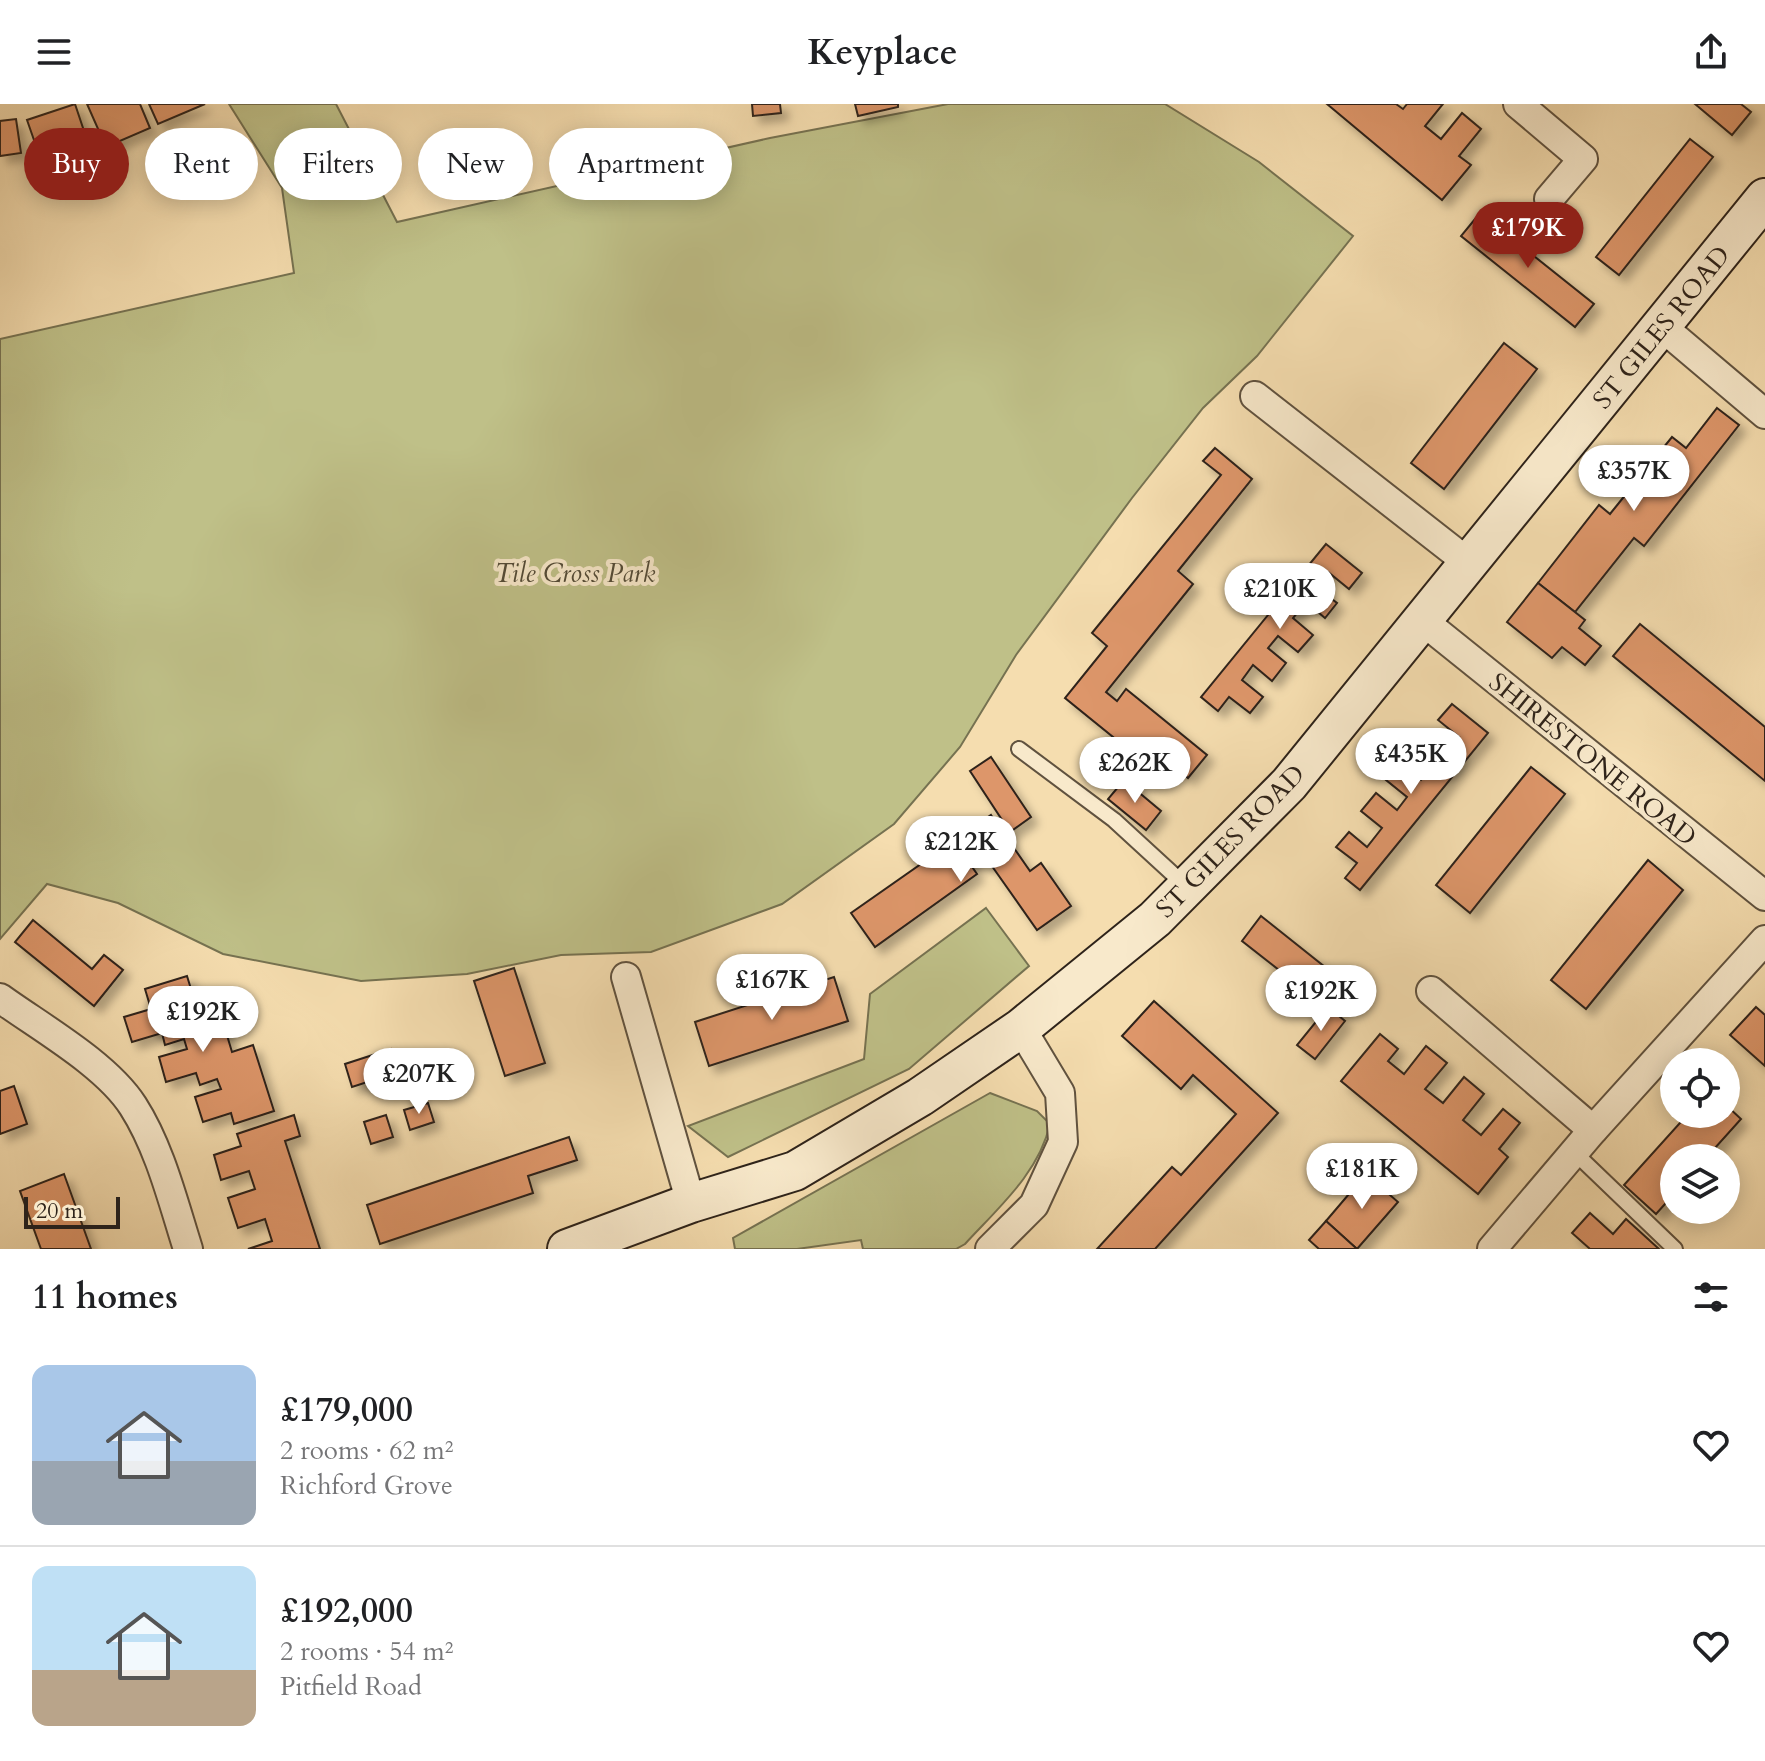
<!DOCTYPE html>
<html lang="en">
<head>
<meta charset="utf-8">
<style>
  :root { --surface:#fff; --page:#f6f6f6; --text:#202124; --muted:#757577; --line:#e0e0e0; --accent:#8f2418 }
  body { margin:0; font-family:Cardo,serif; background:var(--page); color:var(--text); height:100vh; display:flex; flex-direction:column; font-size:30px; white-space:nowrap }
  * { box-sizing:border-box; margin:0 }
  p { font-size:26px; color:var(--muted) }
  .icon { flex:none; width:44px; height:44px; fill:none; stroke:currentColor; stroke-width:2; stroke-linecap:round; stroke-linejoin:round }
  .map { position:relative; height:1145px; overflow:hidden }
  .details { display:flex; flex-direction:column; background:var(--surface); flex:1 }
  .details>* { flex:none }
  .guide { position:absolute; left:24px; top:24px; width:800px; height:72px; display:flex; gap:16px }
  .buttons { position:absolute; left:1660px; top:944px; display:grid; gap:16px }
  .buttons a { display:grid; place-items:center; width:80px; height:80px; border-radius:50%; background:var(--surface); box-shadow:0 4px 20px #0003; font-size:40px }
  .scale { position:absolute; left:24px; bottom:20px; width:96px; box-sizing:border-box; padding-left:8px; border:4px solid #2e231a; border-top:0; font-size:22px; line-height:28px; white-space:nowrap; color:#2e231a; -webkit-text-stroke:6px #f8e9cb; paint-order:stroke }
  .price { position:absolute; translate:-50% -68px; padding:0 18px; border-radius:28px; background:#fff; color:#222; font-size:26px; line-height:52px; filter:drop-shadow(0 2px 4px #0008) }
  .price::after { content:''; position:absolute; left:50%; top:48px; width:24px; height:18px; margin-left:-12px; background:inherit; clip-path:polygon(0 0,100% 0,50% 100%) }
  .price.on { background:var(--accent); color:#fff }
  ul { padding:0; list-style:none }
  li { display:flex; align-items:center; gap:24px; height:200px; padding:0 32px }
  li+li { border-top:2px solid var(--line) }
  li span { display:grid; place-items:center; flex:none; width:224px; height:160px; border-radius:16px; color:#555 }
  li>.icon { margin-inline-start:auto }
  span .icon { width:96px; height:96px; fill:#fffc; stroke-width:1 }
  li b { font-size:34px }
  h2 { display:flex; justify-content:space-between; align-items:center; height:96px; padding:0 32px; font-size:34px }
  .chip { padding:0 28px; border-radius:36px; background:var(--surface); box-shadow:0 4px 20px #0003; font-size:28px; line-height:72px }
  .chip.on { background:var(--accent); color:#fff }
  header { display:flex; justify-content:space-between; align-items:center; height:104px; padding:0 32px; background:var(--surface); font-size:36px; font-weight:700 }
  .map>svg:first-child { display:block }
</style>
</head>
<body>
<header><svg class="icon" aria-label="menu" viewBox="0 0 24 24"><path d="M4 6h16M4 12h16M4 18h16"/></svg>Keyplace<svg class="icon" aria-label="share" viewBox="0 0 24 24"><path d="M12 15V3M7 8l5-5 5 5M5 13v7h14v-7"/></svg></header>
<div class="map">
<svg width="1765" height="1145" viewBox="0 0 1765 1145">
  <defs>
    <filter id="shadow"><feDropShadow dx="7" dy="7" stdDeviation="4" flood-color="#0004"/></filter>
  </defs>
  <rect width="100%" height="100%" fill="#f5ddaf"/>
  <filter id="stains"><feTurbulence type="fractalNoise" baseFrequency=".0025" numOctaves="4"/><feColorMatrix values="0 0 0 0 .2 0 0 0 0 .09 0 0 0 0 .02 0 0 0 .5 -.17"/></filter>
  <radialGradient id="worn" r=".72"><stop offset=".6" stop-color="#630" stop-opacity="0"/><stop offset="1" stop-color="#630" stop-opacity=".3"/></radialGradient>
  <g fill="#bfc088" stroke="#767251" stroke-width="2">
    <path d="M229,0H336L397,118L770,34L948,0H1165L1259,58L1353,132L1257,252L1203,304L1132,394L1016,551L960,643L894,720L782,800L651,848L561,851L467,870L361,877L223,850L118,799L47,780L0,835V235L294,169L282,84Z"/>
    <path d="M986,804L1029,862L909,965L728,1053L688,1022L864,955L870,890Z"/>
    <path d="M990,989L1037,1007L1050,1020C1039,1069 998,1104 965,1140L956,1145H863L861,1136L797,1145H735L733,1134Z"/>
  </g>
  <g fill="#dd966b" stroke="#2e231a" stroke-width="2" filter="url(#shadow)">
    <path d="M75,0L89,42L42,59L27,16Z"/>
    <path d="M87,0H140L150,24L106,43Z"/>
    <path d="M149,0H205L158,20Z"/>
    <path d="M752,0H780L781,9L753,12Z"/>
    <path d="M855,0H898V3L858,12Z"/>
    <path d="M1327,0H1396L1403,5L1407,0H1443L1425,22L1441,35L1462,9L1481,25L1459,52L1471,61L1442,96Z"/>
    <path d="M1695,0H1741L1751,8L1732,31Z"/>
    <path d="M16,15L21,49L0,52V17Z"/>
    <path d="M1690,35L1713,53L1619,171L1596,153Z"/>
    <path d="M1480,109L1594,200L1575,223L1461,132Z"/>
    <path d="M1504,239L1537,265L1444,385L1411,359Z"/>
    <path d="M1717,304L1739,321L1644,442L1634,434L1575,508L1538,479L1599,401L1610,410L1672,333L1686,344Z"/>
    <path d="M1215,344L1252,375L1178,467L1193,480L1106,588L1117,597L1126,585L1207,651L1188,674L1148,642L1139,654L1065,594L1107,542L1092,529L1221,371L1203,357Z"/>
    <path d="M1326,440L1362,469L1349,485L1328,468L1316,483L1337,499L1325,514L1306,498L1293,514L1313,531L1298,548L1278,532L1268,544L1286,559L1272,577L1253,561L1242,576L1263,593L1250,609L1229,593L1218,607L1201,593Z"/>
    <path d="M1538,479L1585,516L1579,524L1601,542L1585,561L1562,543L1552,554L1507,518Z"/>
    <path d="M1640,520L1765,623V677L1613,552Z"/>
    <path d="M1452,600L1488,629L1360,786L1345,774L1357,759L1336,743L1349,728L1367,743L1382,724L1361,707L1376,689L1397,706L1407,693L1386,676L1400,659L1421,676L1433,663L1413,647L1426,631L1446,648L1459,633L1438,616Z"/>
    <path d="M991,653L1031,713L1010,728L970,667Z"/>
    <path d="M1531,663L1565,690L1470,809L1436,781Z"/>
    <path d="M1124,676L1161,707L1146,726L1108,695Z"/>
    <path d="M991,711L1030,767L1041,759L1071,802L1037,826L982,748L968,757L977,770L875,843L851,809Z"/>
    <path d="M1648,756L1683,786L1586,905L1551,876Z"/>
    <path d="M1261,812L1340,875L1321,899L1242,837Z"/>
    <path d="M33,816L92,865L104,851L123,866L94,902L15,838Z"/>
    <path d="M514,864L545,959L505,972L474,877Z"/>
    <path d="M187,872L203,924L223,918L232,948L253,941L274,1007L234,1020L231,1009L203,1018L195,993L221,985L217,975L200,981L196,969L166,978L159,953L187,945L184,935L165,941L162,929L132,938L124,913L151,905L145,885Z"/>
    <path d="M834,873L848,917L709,962L695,918Z"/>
    <path d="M1154,897L1278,1009L1155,1145H1097L1172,1063L1181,1071L1236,1010L1193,971L1181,985L1122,932Z"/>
    <path d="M1328,903L1345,917L1315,955L1297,941Z"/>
    <path d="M1756,903L1765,911V962L1730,931Z"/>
    <path d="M1380,930L1398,945L1388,957L1404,970L1426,942L1447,959L1425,985L1443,999L1464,973L1484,990L1463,1016L1481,1031L1503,1005L1520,1019L1499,1045L1508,1053L1478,1090L1341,977Z"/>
    <path d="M391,945L398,968L352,983L345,960Z"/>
    <path d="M14,982L27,1020L0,1030V987Z"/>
    <path d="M428,999L434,1018L410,1026L404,1006Z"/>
    <path d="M1726,1001L1741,1015L1706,1054H1674V1090L1656,1110L1624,1081L1688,1010H1726Z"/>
    <path d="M294,1011L300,1032L285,1037L320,1145H248L272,1137L265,1115L238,1124L228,1094L255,1085L249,1067L221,1076L214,1051L241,1042L237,1030Z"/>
    <path d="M386,1011L393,1033L371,1040L364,1018Z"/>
    <path d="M569,1033L577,1056L528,1072L533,1089L380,1140L367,1101Z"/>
    <path d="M64,1070L91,1145H41L20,1087Z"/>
    <path d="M1366,1070L1398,1098L1357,1145L1326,1117Z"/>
    <path d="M1590,1109L1613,1130L1626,1115L1659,1145H1590L1572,1129Z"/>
    <path d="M1326,1117L1357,1145H1319L1309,1136Z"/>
  </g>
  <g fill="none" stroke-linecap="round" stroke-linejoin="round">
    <g stroke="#60523f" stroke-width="18">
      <g id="lane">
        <path d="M1019,645L1114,716L1187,783"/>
        <path d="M1574,1048L1675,1145"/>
      </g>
    </g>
    <g stroke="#60523f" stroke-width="32">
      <g id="street">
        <path d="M1518,0L1583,55L1549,95"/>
        <path d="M1661,222L1765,310"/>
        <path d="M1255,292L1470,460"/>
        <path d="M1423,517L1765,792"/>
        <path d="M626,873L691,1099"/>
        <path d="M1431,887L1593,1026"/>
        <path d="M0,894C40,923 106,960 133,1002C160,1044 173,1098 188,1145"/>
        <path d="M990,1145L1034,1101L1063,1038L1060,989L1021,924"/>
        <path d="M1492,1145L1593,1026L1765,836"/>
      </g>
    </g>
    <g stroke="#2e231a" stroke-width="42">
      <path id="secondary" d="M567,1145L691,1099L795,1067L920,993L1021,924L1155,815L1289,680L1765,94"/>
    </g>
    <use href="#lane" stroke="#f8e9cb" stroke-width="14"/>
    <use href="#street" stroke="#f8e9cb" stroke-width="28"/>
    <use href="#secondary" stroke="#f8e9cb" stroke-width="38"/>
  </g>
  <g text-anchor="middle" stroke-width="8" stroke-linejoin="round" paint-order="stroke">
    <g font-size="26" fill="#2e231a" stroke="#f8e9cb">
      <text transform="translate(1661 223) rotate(-51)" y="9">ST GILES ROAD</text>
      <text transform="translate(1593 655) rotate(39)" y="9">SHIRESTONE ROAD</text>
      <text transform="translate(1230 737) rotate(-46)" y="9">ST GILES ROAD</text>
    </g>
    <g font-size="26" font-style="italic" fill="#524a36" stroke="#f8e9cb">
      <text x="575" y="478">Tile Cross Park</text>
    </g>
  </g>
  <rect width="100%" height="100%" filter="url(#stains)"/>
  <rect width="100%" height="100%" fill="url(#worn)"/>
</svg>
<div class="buttons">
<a><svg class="icon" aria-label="locate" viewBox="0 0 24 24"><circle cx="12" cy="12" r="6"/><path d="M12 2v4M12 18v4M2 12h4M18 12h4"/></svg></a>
<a><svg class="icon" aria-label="layers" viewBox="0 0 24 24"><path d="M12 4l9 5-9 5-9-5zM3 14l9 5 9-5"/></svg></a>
</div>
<div class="scale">20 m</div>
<b class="price on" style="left:1528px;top:166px">£179K</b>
<b class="price" style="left:1634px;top:409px">£357K</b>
<b class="price" style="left:1280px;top:527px">£210K</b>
<b class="price" style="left:1411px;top:692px">£435K</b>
<b class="price" style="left:1135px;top:701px">£262K</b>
<b class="price" style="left:961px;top:780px">£212K</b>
<b class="price" style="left:772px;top:918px">£167K</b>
<b class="price" style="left:1321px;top:929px">£192K</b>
<b class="price" style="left:203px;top:950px">£192K</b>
<b class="price" style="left:419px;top:1012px">£207K</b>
<b class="price" style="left:1362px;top:1107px">£181K</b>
<div class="guide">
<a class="chip on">Buy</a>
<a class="chip">Rent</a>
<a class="chip">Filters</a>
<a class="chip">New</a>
<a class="chip">Apartment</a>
</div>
</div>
<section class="details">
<h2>11 homes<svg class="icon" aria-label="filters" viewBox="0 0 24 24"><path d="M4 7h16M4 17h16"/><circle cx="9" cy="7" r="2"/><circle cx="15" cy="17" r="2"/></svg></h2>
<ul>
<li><span style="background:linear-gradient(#a9c7e8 60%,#9aa5b1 0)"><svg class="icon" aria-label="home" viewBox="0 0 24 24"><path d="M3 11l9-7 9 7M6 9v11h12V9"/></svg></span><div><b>£179,000</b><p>2 rooms · 62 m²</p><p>Richford Grove</p></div><svg class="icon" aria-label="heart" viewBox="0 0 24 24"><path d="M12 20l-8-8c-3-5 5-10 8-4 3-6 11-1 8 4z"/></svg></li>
<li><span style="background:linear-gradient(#bfe0f5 65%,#b9a48a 0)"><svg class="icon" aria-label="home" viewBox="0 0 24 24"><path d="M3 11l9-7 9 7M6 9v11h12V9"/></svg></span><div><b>£192,000</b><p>2 rooms · 54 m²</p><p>Pitfield Road</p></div><svg class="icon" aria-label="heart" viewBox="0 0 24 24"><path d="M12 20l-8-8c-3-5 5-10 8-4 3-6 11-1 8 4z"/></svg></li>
</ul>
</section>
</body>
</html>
